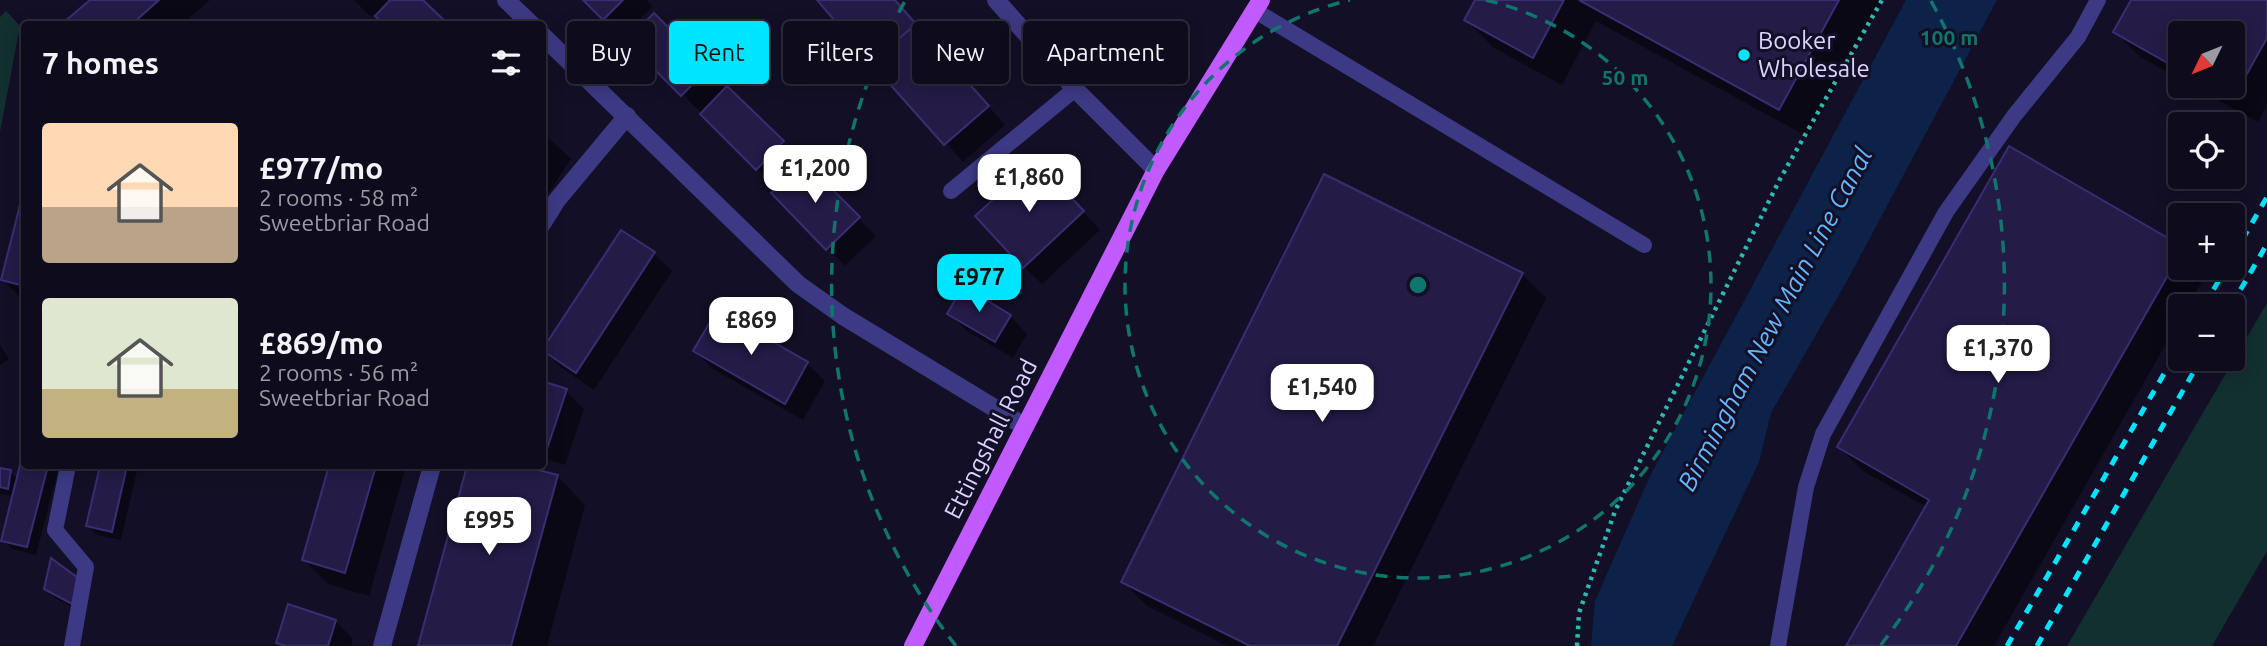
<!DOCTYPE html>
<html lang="en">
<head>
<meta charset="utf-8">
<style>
  :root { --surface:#0e0b1c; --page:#1c1929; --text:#f1f3f6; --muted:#9b9ba3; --line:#2e2b3b; --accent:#00e5ff }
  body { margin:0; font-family:Ubuntu,sans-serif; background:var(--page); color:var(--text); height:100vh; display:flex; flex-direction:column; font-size:26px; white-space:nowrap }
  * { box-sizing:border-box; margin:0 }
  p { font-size:23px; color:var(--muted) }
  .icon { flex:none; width:38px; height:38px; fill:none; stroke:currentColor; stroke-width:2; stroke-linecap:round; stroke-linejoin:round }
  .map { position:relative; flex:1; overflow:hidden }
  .details { position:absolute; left:21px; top:21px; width:525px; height:448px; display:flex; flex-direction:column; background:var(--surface); border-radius:7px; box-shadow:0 4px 18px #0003,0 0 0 2px var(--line) }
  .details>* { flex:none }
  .hud { position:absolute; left:567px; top:21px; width:665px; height:63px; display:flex; gap:14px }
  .needle { width:46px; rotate:227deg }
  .buttons { position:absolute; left:2168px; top:21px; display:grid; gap:14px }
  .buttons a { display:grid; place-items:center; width:77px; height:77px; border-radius:7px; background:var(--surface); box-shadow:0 4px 18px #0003,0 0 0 2px var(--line); font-size:35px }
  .price { position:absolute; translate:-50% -60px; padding:0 16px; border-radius:14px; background:#fff; color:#222; font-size:23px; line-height:46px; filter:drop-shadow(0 2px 4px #0008) }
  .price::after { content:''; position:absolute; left:50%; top:42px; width:21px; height:16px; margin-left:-10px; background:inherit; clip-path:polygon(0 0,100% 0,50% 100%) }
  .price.selected { background:var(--accent); color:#111 }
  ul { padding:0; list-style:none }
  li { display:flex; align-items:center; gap:21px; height:175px; padding:0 21px }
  li span { display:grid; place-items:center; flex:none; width:196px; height:140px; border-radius:7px; color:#555 }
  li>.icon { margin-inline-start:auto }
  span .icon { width:84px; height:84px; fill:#fffc; stroke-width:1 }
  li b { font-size:30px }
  h2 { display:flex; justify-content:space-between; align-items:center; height:84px; padding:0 21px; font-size:30px }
  .tag { padding:0 24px; border-radius:7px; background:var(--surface); box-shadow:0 4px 18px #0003,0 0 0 2px var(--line); font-size:24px; line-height:63px }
  .tag.selected { background:var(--accent); color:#111 }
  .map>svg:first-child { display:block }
</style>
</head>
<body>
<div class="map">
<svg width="2267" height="646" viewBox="0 0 2267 646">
  <rect width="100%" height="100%" fill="#130f26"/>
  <g fill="#12302f">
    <path d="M6,11L20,26L0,132V17Z"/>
    <path d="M2267,303V551L2212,646H2067Z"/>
  </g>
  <path fill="#0c2248" d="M1906,0H1997L1848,279L1771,413L1759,462L1672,646H1591L1595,601L1651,474Z"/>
  <g fill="#0007">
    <path d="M92,0H210L182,24H69L67,23Z"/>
    <path d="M354,0H421L445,24H386L375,14L371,17Z"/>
    <path d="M585,0H646L653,6L622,37Z"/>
    <path d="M819,0H896L1005,125L963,162Z"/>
    <path d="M1477,0H1883L1808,137L1596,21L1562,85L1494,48L1466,20Z"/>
    <path d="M2133,0H2267V105L2258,122L2192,86H2233V33H2180V79L2139,56L2115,32Z"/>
    <path d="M654,16L801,160L775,186L629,41Z"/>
    <path d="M542,132L571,159L542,203Z"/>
    <path d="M2009,149L2180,247V268H2202L2207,273L2188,306H2180V319L1994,646H1848L1927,507L1863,471L1839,447Z"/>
    <path d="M804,164L876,236L845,266L774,193Z"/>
    <path d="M1054,180L1100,230L1042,284L1024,267Z"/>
    <path d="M24,193V298L20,297L3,280Z"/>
    <path d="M621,232L654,254L672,271L594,390L562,368L544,351Z"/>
    <path d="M1522,274L1546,298L1373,646H1228L1147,606L1123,581Z"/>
    <path d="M717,312L807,364L825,381L803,420L713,369L695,351Z"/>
    <path d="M949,313L1010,316L1027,334L1013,358L967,331Z"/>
    <path d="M0,345L9,359L0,365Z"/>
    <path d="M542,383L566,391L584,409L565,465L542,458Z"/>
    <path d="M24,456V466H59L36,555L12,549L3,540L14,496L0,494V470L10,472L18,480Z"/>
    <path d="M102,466H138L121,540L97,535L88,526Z"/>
    <path d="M331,466H406L369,596L328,584L304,560Z"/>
    <path d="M469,466H516L557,476L585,505L547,646H420Z"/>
    <path d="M52,561L81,612L55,598L46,589Z"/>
    <path d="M335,621L353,639L351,646H281L278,642Z"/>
  </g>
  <g fill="#241b47" stroke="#3b2d73" stroke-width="2">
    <path d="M90,0H159L132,24H66L64,22Z"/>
    <path d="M390,0H423L448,24H383L375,16Z"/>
    <path d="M583,0H623L603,20Z"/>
    <path d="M817,0H895L916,24L871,63Z"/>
    <path d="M1475,0H1564L1533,58L1464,20Z"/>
    <path d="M1579,0H1839L1779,110Z"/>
    <path d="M2131,0H2267V38L2233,99L2209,86H2233V33H2180V70L2113,32Z"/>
    <path d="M654,13L709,68L681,96L626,41Z"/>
    <path d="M916,24L989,106L944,145L871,63Z"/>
    <path d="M727,86L784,141L756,170L700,114Z"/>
    <path d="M2009,146L2180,245V254L1956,646H1846L1929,500L1837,447Z"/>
    <path d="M1036,160L1084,211L1023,268L975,216Z"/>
    <path d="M804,161L860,217L826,250L771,193Z"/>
    <path d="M1324,174L1523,273L1337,646H1250L1121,582Z"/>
    <path d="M24,186V214L18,213Z"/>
    <path d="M18,213L24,214V286L1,280Z"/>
    <path d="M621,230L655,252L576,373L542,350Z"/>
    <path d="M963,286L1011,315L995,342L947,314Z"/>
    <path d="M717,310L808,362L785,404L693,351Z"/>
    <path d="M542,381L567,389L547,449L542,447Z"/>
    <path d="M24,449V466H48L27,547L1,541Z"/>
    <path d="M100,466H127L112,532L86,526Z"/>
    <path d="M329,466H376L345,573L302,560Z"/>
    <path d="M467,466H523L558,475L511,646H418Z"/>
    <path d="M0,468L11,470L8,489L0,487Z"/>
    <path d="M51,558L78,578L72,604L44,589Z"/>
    <path d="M288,604L336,620L328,646H286L276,643Z"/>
  </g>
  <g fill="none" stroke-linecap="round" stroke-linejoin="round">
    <path stroke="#2fb8b0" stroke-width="4.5" stroke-dasharray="3.5 5" stroke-linecap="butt" d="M1577,646L1579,613L1615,511L1780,179L1882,0"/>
    <g stroke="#3d3a85" stroke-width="16">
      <path d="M1254,10L1644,245"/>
      <path d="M951,191L1075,89"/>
      <path d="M68,466L55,530L86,567L72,646"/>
      <path d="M1778,646L1806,487L1823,434L1946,212L2014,116L2078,37L2098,0"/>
    </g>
    <g stroke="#3d3a85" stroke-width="18">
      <path d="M506,0L531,24"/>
      <path d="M996,0L1075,89L1156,170"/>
      <path d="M542,35L798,284L843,316L1024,426"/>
      <path d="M542,224L557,200L627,116"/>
      <path d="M382,646L432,466"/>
    </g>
    <path stroke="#c25bff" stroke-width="18" d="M913,646L1156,170L1261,0"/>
    <g stroke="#00e5ff" stroke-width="5" stroke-dasharray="10 9" stroke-linecap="butt">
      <path d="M2233,256L2267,197"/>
      <path d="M2204,306L2226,268"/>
      <path d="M2231,306L2267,244"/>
      <path d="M2007,646L2180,346"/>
      <path d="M2037,646L2201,359"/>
    </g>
  </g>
  <g fill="none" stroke="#0f766e" stroke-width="3.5" stroke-dasharray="12 9">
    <path d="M1486 0A293 293 0 1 1 1350 0"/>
    <path d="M956 646A586 586 0 0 1 905 1M1931 1A586 586 0 0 1 1880 646"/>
  </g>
  <circle fill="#00e5ff" stroke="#130f26" stroke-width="2.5" cx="1744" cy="55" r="7"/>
  <g text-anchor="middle" stroke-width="6" stroke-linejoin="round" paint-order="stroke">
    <g font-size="24" fill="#d9d4ff" stroke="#130f26" text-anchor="start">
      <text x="1758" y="49">Booker<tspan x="1758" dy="28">Wholesale</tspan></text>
    </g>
    <g font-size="24" fill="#d9d4ff" stroke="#130f26">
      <text transform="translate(991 439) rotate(-63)" y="8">Ettingshall Road</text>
    </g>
    <g font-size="26" font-style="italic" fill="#62b6ff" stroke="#130f26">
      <text transform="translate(1775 319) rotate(-62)" y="9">Birmingham New Main Line Canal</text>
    </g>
  </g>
  <circle cx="1418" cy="285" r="10" fill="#0f766e" stroke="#130f26" stroke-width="3.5"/>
  <g font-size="21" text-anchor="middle" font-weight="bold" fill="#0f766e" stroke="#130f26" stroke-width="6" stroke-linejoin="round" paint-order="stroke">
    <text x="1949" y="45">100 m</text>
    <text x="1625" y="85">50 m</text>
  </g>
</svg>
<div class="buttons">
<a><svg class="needle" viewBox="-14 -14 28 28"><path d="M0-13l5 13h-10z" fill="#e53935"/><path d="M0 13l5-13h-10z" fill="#9b9ba3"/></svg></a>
<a><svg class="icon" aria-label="locate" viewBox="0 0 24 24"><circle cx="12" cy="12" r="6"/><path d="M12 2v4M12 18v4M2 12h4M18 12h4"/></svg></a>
<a>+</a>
<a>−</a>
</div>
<b class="price" style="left:815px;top:205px">£1,200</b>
<b class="price" style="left:1029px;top:214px">£1,860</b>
<b class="price selected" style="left:979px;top:314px">£977</b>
<b class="price" style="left:751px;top:357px">£869</b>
<b class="price" style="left:1998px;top:385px">£1,370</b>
<b class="price" style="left:1322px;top:424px">£1,540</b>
<b class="price" style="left:489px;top:557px">£995</b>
<div class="hud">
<a class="tag">Buy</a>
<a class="tag selected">Rent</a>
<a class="tag">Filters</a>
<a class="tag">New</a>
<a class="tag">Apartment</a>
</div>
<section class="details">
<h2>7 homes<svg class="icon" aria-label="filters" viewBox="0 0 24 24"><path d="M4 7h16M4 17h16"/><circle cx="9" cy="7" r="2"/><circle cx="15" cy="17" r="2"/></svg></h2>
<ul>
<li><span style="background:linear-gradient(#ffd9b3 60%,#b9a48a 0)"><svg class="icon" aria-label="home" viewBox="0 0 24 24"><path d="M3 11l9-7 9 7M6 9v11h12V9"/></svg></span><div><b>£977/mo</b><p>2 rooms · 58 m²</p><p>Sweetbriar Road</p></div></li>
<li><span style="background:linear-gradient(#dfe7d0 65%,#c2b280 0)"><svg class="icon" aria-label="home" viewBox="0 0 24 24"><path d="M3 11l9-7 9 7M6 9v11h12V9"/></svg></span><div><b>£869/mo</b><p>2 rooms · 56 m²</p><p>Sweetbriar Road</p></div></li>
</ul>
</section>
</div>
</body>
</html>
